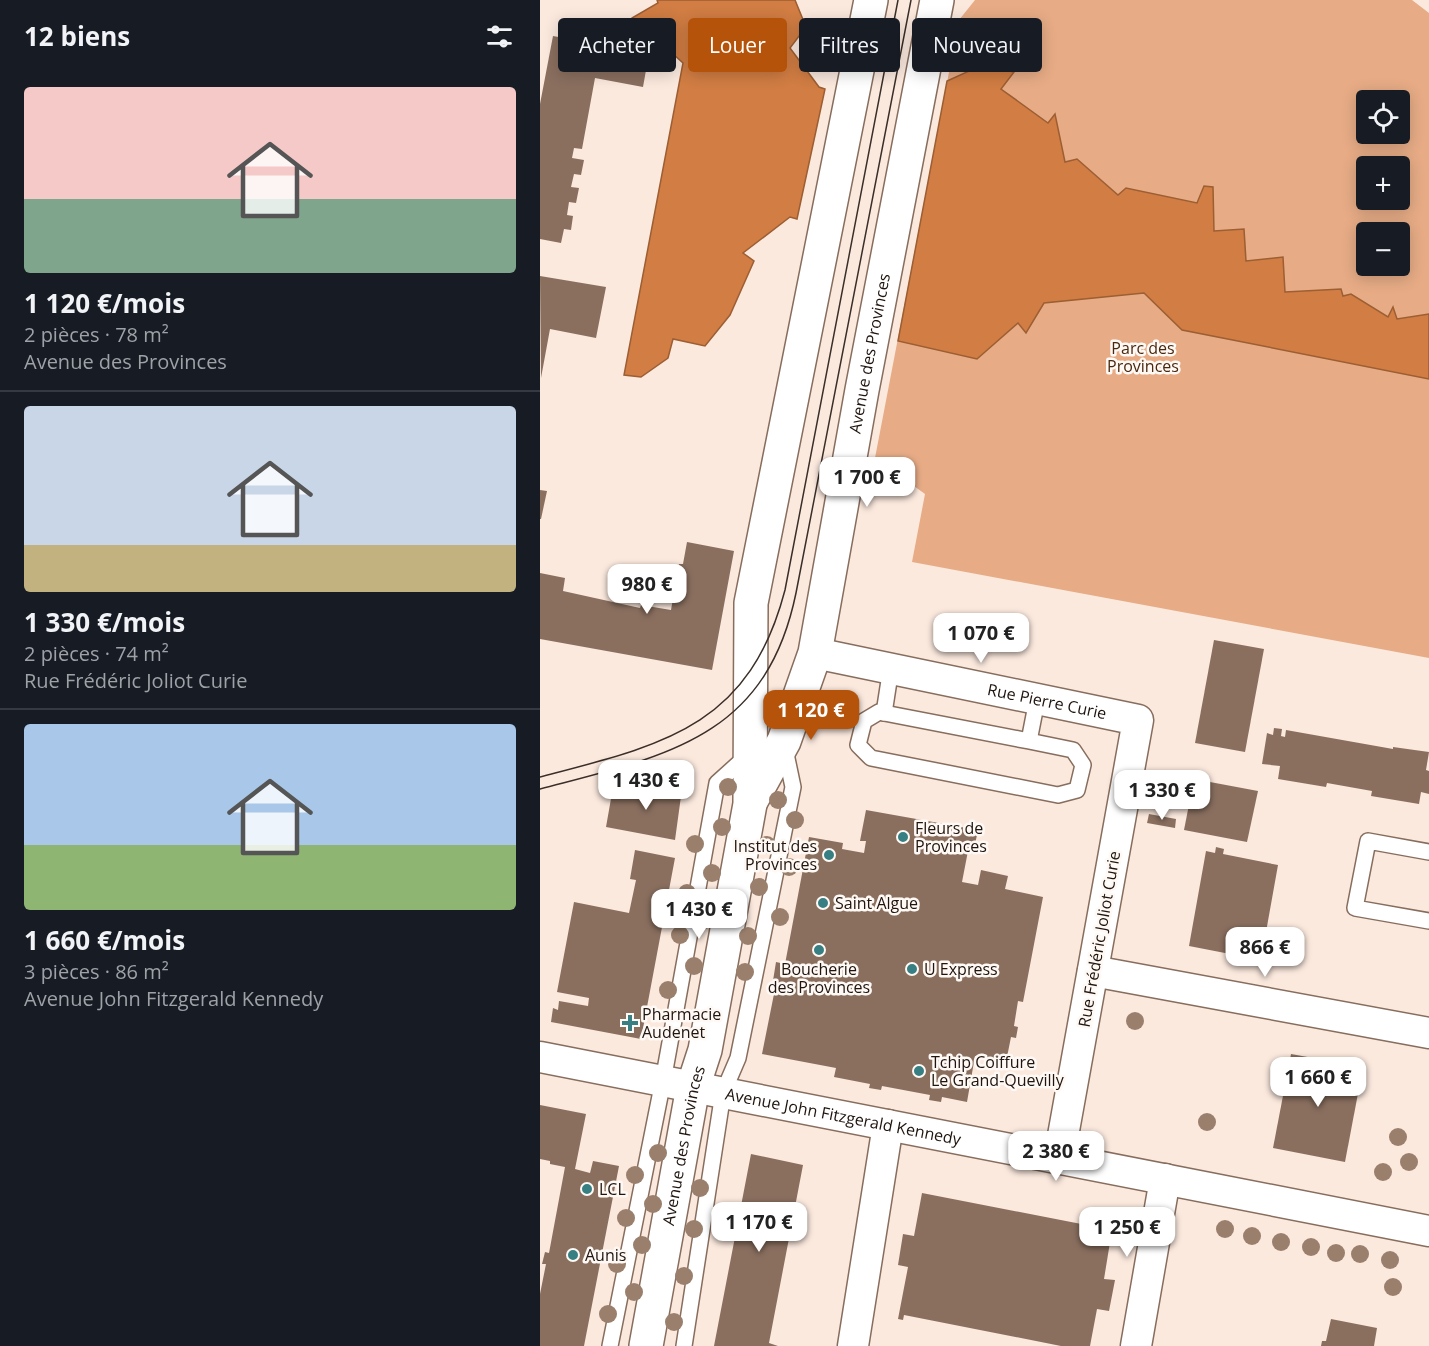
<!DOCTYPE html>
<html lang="fr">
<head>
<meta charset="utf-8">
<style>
  :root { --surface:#171b24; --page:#20242c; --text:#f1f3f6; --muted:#9ea1a6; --line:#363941; --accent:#b45309 }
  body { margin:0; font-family:"Open Sans",sans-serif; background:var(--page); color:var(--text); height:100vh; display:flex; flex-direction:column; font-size:22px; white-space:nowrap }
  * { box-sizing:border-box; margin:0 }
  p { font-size:20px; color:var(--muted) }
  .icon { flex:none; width:33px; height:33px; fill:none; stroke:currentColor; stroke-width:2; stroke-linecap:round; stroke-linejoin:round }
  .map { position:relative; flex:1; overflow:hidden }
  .sheet { display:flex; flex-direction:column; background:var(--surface); width:540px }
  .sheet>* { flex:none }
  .guide { position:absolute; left:18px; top:18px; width:570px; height:54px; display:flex; gap:12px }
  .fabs { position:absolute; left:816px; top:90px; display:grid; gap:12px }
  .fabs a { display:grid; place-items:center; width:54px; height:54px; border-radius:6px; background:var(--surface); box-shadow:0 3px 15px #0003; font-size:30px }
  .price { position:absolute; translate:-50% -51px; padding:0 14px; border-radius:12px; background:#fff; color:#222; font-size:20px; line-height:39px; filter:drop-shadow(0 2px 3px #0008) }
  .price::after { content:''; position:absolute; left:50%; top:36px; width:18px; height:14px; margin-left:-9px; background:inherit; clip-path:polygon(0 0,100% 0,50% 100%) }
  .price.active { background:var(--accent); color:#fff }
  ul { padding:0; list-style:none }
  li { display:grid; align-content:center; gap:12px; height:318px; padding:0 24px }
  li+li { border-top:2px solid var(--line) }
  li span { display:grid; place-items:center; height:186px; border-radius:6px; color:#555 }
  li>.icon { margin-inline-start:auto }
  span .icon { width:108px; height:108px; fill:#fffc; stroke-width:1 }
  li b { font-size:26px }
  h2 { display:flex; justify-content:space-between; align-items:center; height:72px; padding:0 24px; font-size:26px }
  .chip { padding:0 21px; border-radius:6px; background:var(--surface); box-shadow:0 3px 15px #0003; font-size:21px; line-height:54px }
  .chip.active { background:var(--accent); color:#fff }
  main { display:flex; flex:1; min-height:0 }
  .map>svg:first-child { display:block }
</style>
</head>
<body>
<main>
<section class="sheet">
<h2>12 biens<svg class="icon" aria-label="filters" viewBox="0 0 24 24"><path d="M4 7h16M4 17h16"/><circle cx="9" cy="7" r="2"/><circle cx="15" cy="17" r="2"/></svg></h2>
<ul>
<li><span style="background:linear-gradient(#f6c9c9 60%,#7fa58c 0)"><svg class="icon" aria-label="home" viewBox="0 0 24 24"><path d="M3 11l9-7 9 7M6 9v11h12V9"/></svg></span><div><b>1 120 €/mois</b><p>2 pièces · 78 m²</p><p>Avenue des Provinces</p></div></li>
<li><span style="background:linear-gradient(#c9d6e8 75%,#c2b280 0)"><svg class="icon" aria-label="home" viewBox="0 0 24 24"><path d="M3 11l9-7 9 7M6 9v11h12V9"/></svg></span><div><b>1 330 €/mois</b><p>2 pièces · 74 m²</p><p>Rue Frédéric Joliot Curie</p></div></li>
<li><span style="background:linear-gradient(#a9c7e8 65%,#8fb573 0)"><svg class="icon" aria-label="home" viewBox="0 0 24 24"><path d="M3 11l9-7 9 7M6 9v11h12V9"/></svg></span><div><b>1 660 €/mois</b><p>3 pièces · 86 m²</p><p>Avenue John Fitzgerald Kennedy</p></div></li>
</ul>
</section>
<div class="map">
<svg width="889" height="1346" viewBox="0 0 889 1346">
  <rect width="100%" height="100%" fill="#fbe9de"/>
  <path fill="#e7ac86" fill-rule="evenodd" d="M435,0H872L889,13V658L372,562L385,494L335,458L419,20ZM826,100H860V134H826ZM826,166H860V200H826ZM826,232H860V266H826Z"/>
  <g fill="#d17d43" stroke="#9c5e33" stroke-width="1.5">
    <path d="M117,0H255L266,27L250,48L279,87L285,89L257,219L250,217L203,253L214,261L190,315L165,346L133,339L128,358L101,377L84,375L143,63L110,33L101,35L91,28L92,18L118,3Z"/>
    <path d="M440,66L474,72L461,89L508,123L515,114L525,162L537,159L578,195L586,188L657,203L664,186L673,187L674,231L704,229L706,261L743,257L745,292L801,289L803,296L811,294L848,317L853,307L857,319L889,314V379L642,330L604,293L504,303L486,333L478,323L437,359L358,341L407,81Z"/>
  </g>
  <g fill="#8a6f5f">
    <path d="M13,36L40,41L39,46L108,59L103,87L55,78L42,149L34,148L32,158L44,160L41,175L34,174L31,187L39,188L36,203L29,202L27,215L33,216L31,230L24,229L21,243L0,239V104Z"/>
    <path d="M0,276L66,287L56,338L10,329L1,378Z"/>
    <path d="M0,490L7,491L1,519H0Z"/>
    <path d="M147,542L194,551L172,670L0,639V573L25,578L23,591L100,608L101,605L131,610L139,564H143Z"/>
    <path d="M674,640L724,649L705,752L655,743Z"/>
    <path d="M734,728L742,729L741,736L745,737L746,730L853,749V747L889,752L886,770L889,771V794L881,792L879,804L831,796L832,791L787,783L786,787L738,779L740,766L722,764L727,733L733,735Z"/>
    <path d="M654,779L718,791L707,842L644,830Z"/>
    <path d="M122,782L123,785L142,789L135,840L66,827L72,793Z"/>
    <path d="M326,810L438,830L433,854L428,851L422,882L438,885L441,870L468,876L465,889L503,897L483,1002L478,1001L474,1026L478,1027L476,1038L471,1037L466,1062L435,1056L427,1102L402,1097L401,1102L389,1100L390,1095L342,1086L341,1090L329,1088L330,1084L294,1077L296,1068L222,1054L234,994L231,993L236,962L245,964L269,837L303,843L302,849L324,853L326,841H320Z"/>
    <path d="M609,814L636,819L635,828L607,823Z"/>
    <path d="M676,847L684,849L683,854L738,865L721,960L649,946L666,851L675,853Z"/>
    <path d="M95,850L135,858L101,1039L11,1022L13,1008L18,1010L19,1001L48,1006L49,998L17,992L34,902L89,913L96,880L90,879Z"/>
    <path d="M751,1054L823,1067L805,1162L733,1148Z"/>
    <path d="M0,1105L46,1114L35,1169L50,1173L53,1161L79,1166L44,1346H0V1294L6,1264H2L5,1252L9,1253L25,1167L10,1164V1161L0,1159Z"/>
    <path d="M211,1154L263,1165L229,1343L238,1346H174Z"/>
    <path d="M382,1193L572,1230L564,1279L575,1280L569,1311L557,1309L550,1346H521L364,1315L363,1320L358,1319L368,1267L358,1265L363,1234L374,1236Z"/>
    <path d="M791,1319L837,1328L834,1346H781L782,1341H786Z"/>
  </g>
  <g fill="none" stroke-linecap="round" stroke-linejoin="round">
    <g stroke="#876d5d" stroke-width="18">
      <g id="lane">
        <path d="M344,713L351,668"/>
        <path d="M489,741L533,750L543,765L537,790L518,795L331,758L318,745L324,721L339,712L489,741L497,700"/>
        <path d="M889,852L828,841L815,908L889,921"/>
        <path d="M70,1346L123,1081L177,783L208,755"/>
        <path d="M144,1346L183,1093L198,1058L253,787L245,749"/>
      </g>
    </g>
    <g stroke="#876d5d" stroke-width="33">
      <g id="street">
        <path id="s1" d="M275,653L598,720L519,1158"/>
        <path d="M553,971L889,1033"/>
        <path id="s2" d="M0,1057L889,1231"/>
        <path d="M313,1346L348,1125"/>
        <path d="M596,1346L625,1179"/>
      </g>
    </g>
    <g stroke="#876d5d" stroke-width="36">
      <g id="secondary">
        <path id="s3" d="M212,799L244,741L275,653L322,390L397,0"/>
        <path id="s4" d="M106,1346L153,1087L165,1050L210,804L211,603L331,0"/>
      </g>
    </g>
    <use href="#lane" stroke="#fff" stroke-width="15"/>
    <use href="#street" stroke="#fff" stroke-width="30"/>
    <use href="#secondary" stroke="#fff" stroke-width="33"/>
    <g stroke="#3a2e28" stroke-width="1.5">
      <path d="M0,777C122,745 209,728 245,590L358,0"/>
      <path d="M0,789C125,756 226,739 256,593L371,0"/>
    </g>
  </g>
  <g fill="#9a7f6c">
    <circle cx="188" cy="787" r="9"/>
    <circle cx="238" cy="800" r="9"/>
    <circle cx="255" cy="820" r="9"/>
    <circle cx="182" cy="827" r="9"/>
    <circle cx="155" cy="844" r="9"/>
    <circle cx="227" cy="845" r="9"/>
    <circle cx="249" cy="867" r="9"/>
    <circle cx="172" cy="873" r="9"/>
    <circle cx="219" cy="887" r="9"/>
    <circle cx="147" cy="893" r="9"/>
    <circle cx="240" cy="917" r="9"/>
    <circle cx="164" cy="920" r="9"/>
    <circle cx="140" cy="935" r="9"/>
    <circle cx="208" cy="936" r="9"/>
    <circle cx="154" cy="966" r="9"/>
    <circle cx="205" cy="972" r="9"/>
    <circle cx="128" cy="990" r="9"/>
    <circle cx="595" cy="1021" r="9"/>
    <circle cx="667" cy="1122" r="9"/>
    <circle cx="858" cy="1137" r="9"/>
    <circle cx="118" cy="1153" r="9"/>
    <circle cx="869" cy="1162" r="9"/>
    <circle cx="843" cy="1172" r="9"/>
    <circle cx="95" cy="1175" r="9"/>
    <circle cx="160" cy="1188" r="9"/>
    <circle cx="113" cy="1204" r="9"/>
    <circle cx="86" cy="1218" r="9"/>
    <circle cx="154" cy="1229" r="9"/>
    <circle cx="685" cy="1229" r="9"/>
    <circle cx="712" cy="1236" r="9"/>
    <circle cx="741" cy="1242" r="9"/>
    <circle cx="102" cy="1245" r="9"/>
    <circle cx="771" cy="1247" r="9"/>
    <circle cx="796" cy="1253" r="9"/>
    <circle cx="820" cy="1254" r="9"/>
    <circle cx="850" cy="1260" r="9"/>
    <circle cx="77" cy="1264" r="9"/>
    <circle cx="144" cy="1276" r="9"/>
    <circle cx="853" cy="1287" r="9"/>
    <circle cx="94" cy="1292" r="9"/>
    <circle cx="68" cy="1314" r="9"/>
    <circle cx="134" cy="1322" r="9"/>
  </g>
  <g fill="#377f83" stroke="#fff9f5" stroke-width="2">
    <circle cx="363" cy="837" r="6"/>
    <circle cx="289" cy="855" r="6"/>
    <circle cx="283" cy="903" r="6"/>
    <circle cx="279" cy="950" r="6"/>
    <circle cx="372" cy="969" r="6"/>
    <path d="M87 1014h6v6h6v6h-6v6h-6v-6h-6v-6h6z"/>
    <circle cx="379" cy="1071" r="6"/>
    <circle cx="47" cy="1189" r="6"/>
    <circle cx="33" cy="1255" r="6"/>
  </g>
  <g text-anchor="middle" stroke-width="5" stroke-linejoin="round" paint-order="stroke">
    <g font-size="16" fill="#4a280f" stroke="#fff9f5">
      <text x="603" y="354">Parc des<tspan x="603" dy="18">Provinces</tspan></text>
    </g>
    <g font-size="16" fill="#1f140e" stroke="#fff9f5">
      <text dy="6" stroke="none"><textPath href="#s3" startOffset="464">Avenue des Provinces</textPath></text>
      <text dy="6" stroke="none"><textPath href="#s1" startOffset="237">Rue Pierre Curie</textPath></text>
      <text transform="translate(559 939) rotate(-80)" y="6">Rue Frédéric Joliot Curie</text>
      <text dy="6" stroke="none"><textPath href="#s2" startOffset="309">Avenue John Fitzgerald Kennedy</textPath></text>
      <text dy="6" stroke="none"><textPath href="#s4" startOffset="204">Avenue des Provinces</textPath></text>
    </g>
    <g font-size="16" fill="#1f140e" stroke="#fff9f5" text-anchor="start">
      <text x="375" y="834">Fleurs de<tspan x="375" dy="18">Provinces</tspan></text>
      <text x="277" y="852" text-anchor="end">Institut des<tspan x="277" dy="18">Provinces</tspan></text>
      <text x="295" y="909">Saint Algue</text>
      <text x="279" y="975" text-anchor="middle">Boucherie<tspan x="279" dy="18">des Provinces</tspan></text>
      <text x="384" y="975">U Express</text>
      <text x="102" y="1020">Pharmacie<tspan x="102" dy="18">Audenet</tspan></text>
      <text x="391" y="1068">Tchip Coiffure<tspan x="391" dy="18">Le Grand-Quevilly</tspan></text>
      <text x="59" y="1195">LCL</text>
      <text x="45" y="1261">Aunis</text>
    </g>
  </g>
</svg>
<div class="fabs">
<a><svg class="icon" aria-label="locate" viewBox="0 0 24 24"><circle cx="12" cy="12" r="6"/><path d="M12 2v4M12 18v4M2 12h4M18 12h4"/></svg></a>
<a>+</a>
<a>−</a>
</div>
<b class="price" style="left:327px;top:508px">1 700 €</b>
<b class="price" style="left:107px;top:615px">980 €</b>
<b class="price" style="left:441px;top:664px">1 070 €</b>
<b class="price active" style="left:271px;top:741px">1 120 €</b>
<b class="price" style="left:106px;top:811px">1 430 €</b>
<b class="price" style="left:622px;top:821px">1 330 €</b>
<b class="price" style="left:159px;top:940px">1 430 €</b>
<b class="price" style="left:725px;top:978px">866 €</b>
<b class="price" style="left:778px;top:1108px">1 660 €</b>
<b class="price" style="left:516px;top:1182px">2 380 €</b>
<b class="price" style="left:219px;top:1253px">1 170 €</b>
<b class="price" style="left:587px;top:1258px">1 250 €</b>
<div class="guide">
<a class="chip">Acheter</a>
<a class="chip active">Louer</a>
<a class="chip">Filtres</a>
<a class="chip">Nouveau</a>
</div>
</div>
</main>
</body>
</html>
